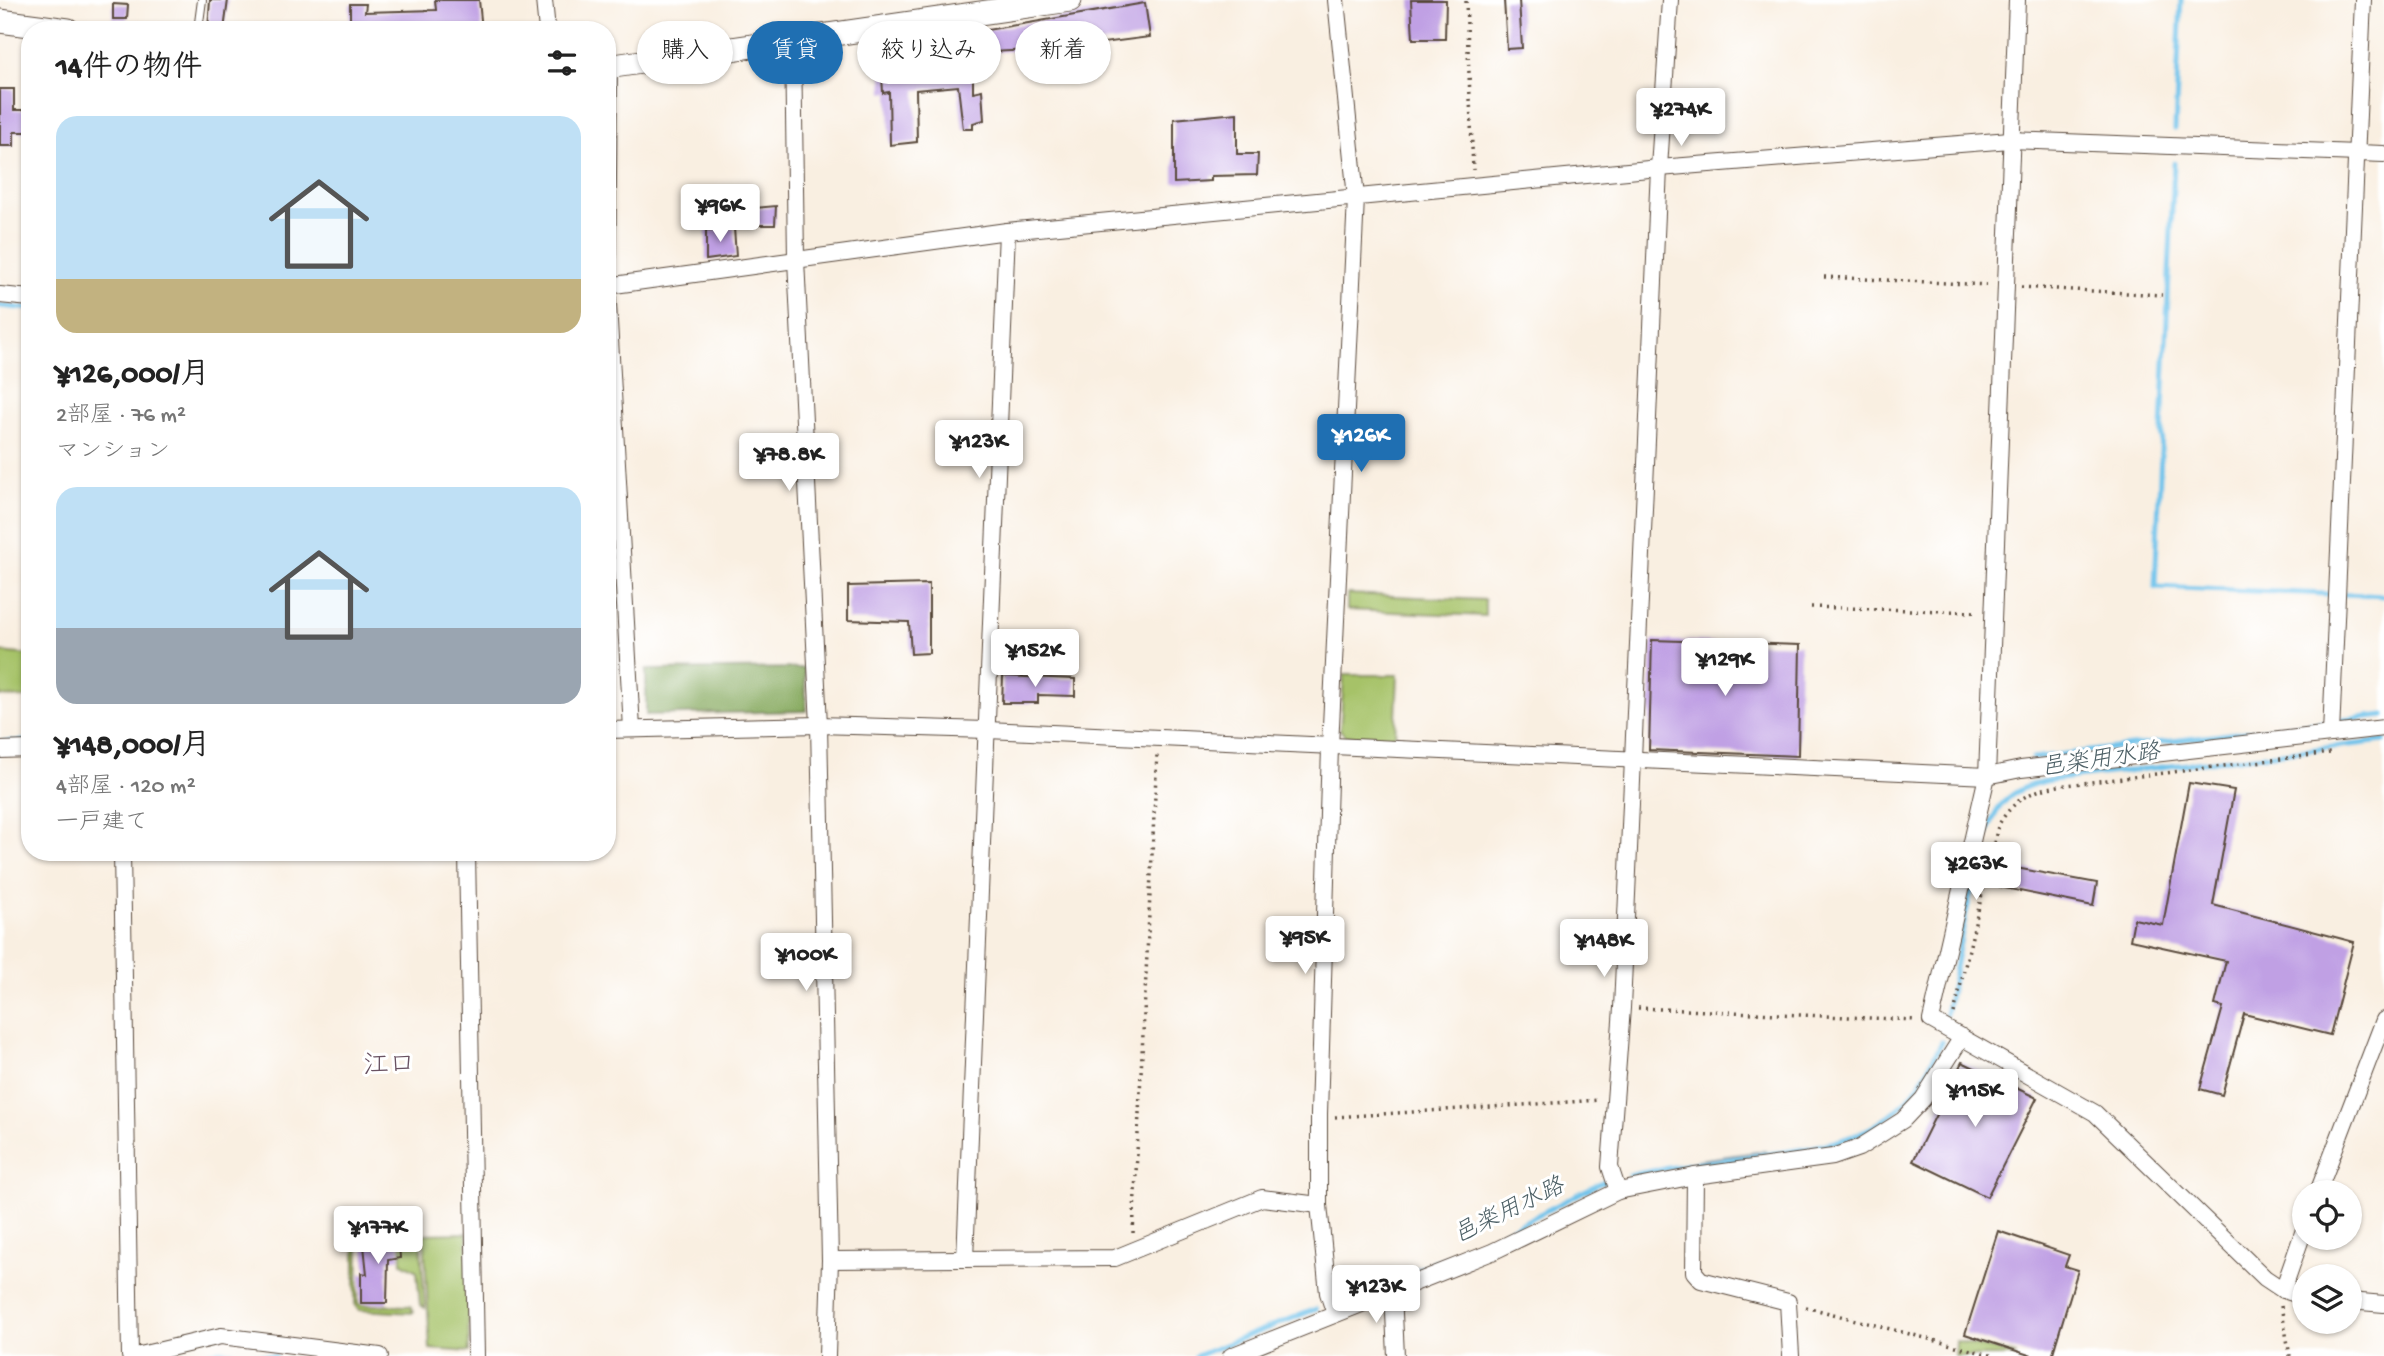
<!DOCTYPE html>
<html lang="ja">
<head>
<meta charset="utf-8">
<style>
  :root { --surface:#fff; --page:#f6f6f6; --text:#222; --muted:#767676; --accent:#1f6fb2 }
  body { margin:0; font-family:"Gochi Hand","Klee One",sans-serif; background:var(--page); color:var(--text); height:100vh; display:flex; flex-direction:column; font-size:26px; white-space:nowrap }
  * { box-sizing:border-box; margin:0 }
  p { font-size:23px; color:var(--muted) }
  .icon { flex:none; width:38px; height:38px; fill:none; stroke:currentColor; stroke-width:2; stroke-linecap:round; stroke-linejoin:round }
  .map { position:relative; flex:1; overflow:hidden }
  .sheet { position:absolute; left:21px; top:21px; width:595px; height:840px; display:flex; flex-direction:column; background:var(--surface); border-radius:28px; box-shadow:0 2px 5px #0004 }
  .sheet>* { flex:none }
  .guide { position:absolute; left:637px; top:21px; width:665px; height:63px; display:flex; gap:14px }
  .tools { position:absolute; left:2292px; top:1180px; display:grid; gap:14px }
  .tools a { display:grid; place-items:center; width:70px; height:70px; border-radius:50%; background:var(--surface); box-shadow:0 2px 5px #0004; font-size:35px }
  .price { position:absolute; translate:-50% -60px; padding:0 16px; border-radius:7px; background:#fff; color:#222; font-size:23px; line-height:46px; filter:drop-shadow(0 2px 4px #0008) }
  .price::after { content:''; position:absolute; left:50%; top:42px; width:21px; height:16px; margin-left:-10px; background:inherit; clip-path:polygon(0 0,100% 0,50% 100%) }
  .price.on { background:var(--accent); color:#fff }
  ul { padding:0; list-style:none }
  li { display:grid; align-content:center; gap:14px; height:371px; padding:0 35px }
  li span { display:grid; place-items:center; height:217px; border-radius:21px; color:#555 }
  li>.icon { margin-inline-start:auto }
  span .icon { width:126px; height:126px; fill:#fffc; stroke-width:1 }
  li b { font-size:30px }
  h2 { display:flex; justify-content:space-between; align-items:center; height:84px; padding:0 35px; font-size:30px }
  .pill { padding:0 24px; border-radius:32px; background:var(--surface); box-shadow:0 2px 5px #0004; font-size:24px; line-height:63px }
  .pill.on { background:var(--accent); color:#fff }
  .map>svg:first-child { display:block }
</style>
</head>
<body>
<div class="map">
<svg width="2384" height="1356" viewBox="0 0 2384 1356">
  <rect width="100%" height="100%" fill="#fff"/>
  <filter id="ink" filterUnits="userSpaceOnUse"><feTurbulence type="fractalNoise" baseFrequency=".0143" numOctaves="2"/><feDisplacementMap in="SourceGraphic" scale="14" xChannelSelector="R" yChannelSelector="G"/><feConvolveMatrix kernelMatrix="1 2 1 2 8 2 1 2 1" color-interpolation-filters="sRGB"/></filter>
  <filter id="wash" filterUnits="userSpaceOnUse"><feTurbulence type="fractalNoise" baseFrequency=".00686" numOctaves="4" result="noise"/><feDisplacementMap in="SourceGraphic" scale="28" xChannelSelector="R" yChannelSelector="G"/><feGaussianBlur stdDeviation="1.57" result="paint"/><feColorMatrix in="noise" values="0 0 0 0 0 0 0 0 0 0 0 0 0 0 0 0 0 1.4 0 .05"/><feComposite in="paint" operator="in"/></filter>
  <g filter="url(#wash)">
    <rect width="100%" height="100%" fill="#f9efe1"/>
    <g fill="#a6c268" stroke="#707643" stroke-width="2">
      <path d="M1347,594L1485,600V616L1347,610Z"/>
      <path d="M0,652L30,655V698L0,696Z"/>
      <path d="M1344,675H1398L1395,739L1346,736L1340,730Z"/>
      <path d="M355,1216H419L425,1308L420,1305L417,1271L402,1263L401,1224H359L358,1303L361,1305L411,1306L413,1313L359,1310L355,1304Z"/>
      <path d="M467,1233L469,1352L430,1349L424,1234Z"/>
      <path d="M1956,1341L2016,1355V1356H1955Z"/>
    </g>
    <path fill="#84a85c" stroke="#60693d" stroke-width="2" d="M804,668L807,711L646,715V670Z"/>
    <path fill="#6ec3eb" stroke="#547684" stroke-width="2" d="M1765,1151L1767,1158L1699,1168L1698,1160Z"/>
    <g fill="none" stroke-linecap="round" stroke-linejoin="round">
      <g stroke="#6ec3eb" stroke-width="5">
        <path d="M2175,129L2181,0"/>
        <path d="M2174,163L2155,587L2327,594"/>
        <path d="M0,306L30,309"/>
        <path d="M2345,594L2384,596"/>
        <path d="M0,742L30,741"/>
        <path d="M2033,758L2384,715"/>
        <path d="M1946,1014C1955,972 1978,828 2003,803C2016,789 2032,784 2050,780L2384,741"/>
        <path d="M1760,1155C1818,1148 1873,1141 1912,1094C1924,1079 1933,1058 1942,1042"/>
        <path d="M1630,1175L1702,1162"/>
        <path d="M1347,1297L1479,1245L1604,1181"/>
        <path d="M193,1356L218,1351L275,1356"/>
        <path d="M1196,1356L1316,1309"/>
      </g>
    </g>
    <g id="blocks">
      <g fill="#c0a0e4">
        <path d="M210,0H228L224,30H208Z"/>
        <path d="M435,0H479L482,30H350V4H366L365,12L436,10Z"/>
        <path d="M1411,0H1446L1445,39H1413Z"/>
        <path d="M1504,0H1519L1522,48L1507,49Z"/>
        <path d="M1145,3L1150,37L1080,46L1079,40L1033,50L990,52L987,30Z"/>
        <path d="M113,4L128,5L127,19H113Z"/>
        <path d="M942,55V61L973,60V92L982,90L984,120L973,123V129H963L958,86L916,90L917,142L890,145L889,92L883,93L881,59Z"/>
        <path d="M0,89H14V110H30V132H14V146H0Z"/>
        <path d="M1237,113V154H1258L1257,175L1211,176V181L1174,183V119Z"/>
        <path d="M753,191L755,208L776,206L775,225H722L719,194Z"/>
        <path d="M734,228L736,256L706,260V231Z"/>
        <path d="M929,584V653L911,654L909,622L848,620V586Z"/>
        <path d="M1652,640L1800,645L1798,756L1649,750Z"/>
        <path d="M1003,676L1075,679V696L1038,695V703H1002Z"/>
        <path d="M2189,783L2234,790L2213,905L2354,942L2330,1035L2244,1014L2222,1095L2200,1089L2223,1007L2215,1005L2226,961L2130,940L2134,919L2163,925Z"/>
        <path d="M2005,866L2097,883L2093,906L2000,887Z"/>
        <path d="M1962,1062L2037,1098L1987,1197L1913,1161Z"/>
        <path d="M1998,1231L2069,1255L2065,1266L2078,1270L2052,1356H2032L1965,1334Z"/>
        <path d="M398,1233L400,1258L388,1260L387,1303H361V1273L367,1274L363,1236Z"/>
      </g>
    </g>
  </g>
  <g filter="url(#ink)">
    <use href="#blocks" fill-opacity="0" stroke="#58483b" stroke-width="2"/>
    <g fill="none" stroke-linecap="round" stroke-linejoin="round">
      <g stroke="#58483b" stroke-width="10">
        <path id="lane" d="M198,30L202,0"/>
      </g>
      <g stroke="#58483b" stroke-width="18">
        <g id="street">
          <path d="M544,0L547,30"/>
          <path d="M2017,0L1987,776L1931,1020L2095,1113L2265,1278L2283,1290L2305,1297"/>
          <path d="M793,41L796,260L819,725L830,1260L827,1356"/>
          <path d="M609,67L607,286L632,729"/>
          <path d="M607,286L1007,231L1659,168L2010,140L2384,154"/>
          <path d="M0,295L30,298"/>
          <path d="M607,730L819,725L987,730L1987,776L2021,769L2384,728"/>
          <path d="M2331,734L2363,0"/>
          <path d="M0,750L30,749"/>
          <path d="M122,852L130,1356"/>
          <path d="M467,852L476,1356"/>
          <path d="M1695,1176L1694,1272L1701,1280L1788,1302L1791,1356"/>
          <path d="M1618,1191L1610,1167L1622,1008L1659,168L1670,0"/>
          <path d="M2318,1192L2384,1020"/>
          <path d="M965,1259L1007,231"/>
          <path d="M830,1260L1115,1258L1262,1198L1319,1205"/>
          <path d="M2283,1290L2305,1227"/>
          <path d="M1393,1292L1396,1356"/>
          <path d="M2350,1301L2384,1304"/>
          <path d="M1335,1314L1328,1293L1319,1205V1114L1330,747L1356,198L1336,0"/>
          <path d="M136,1356L221,1336L380,1356"/>
          <path d="M1231,1356L1492,1252L1618,1191L1695,1176L1833,1157L1859,1148L1903,1120L1923,1099L1962,1037"/>
        </g>
      </g>
      <g stroke="#58483b" stroke-width="25">
        <g id="secondary">
          <path d="M0,21L68,30"/>
          <path d="M607,67L1070,0"/>
        </g>
      </g>
      <g stroke="#58483b" stroke-width="3.5" stroke-dasharray="2 5" stroke-linecap="butt">
        <path d="M1466,1L1473,170"/>
        <path d="M1824,277L1988,285"/>
        <path d="M2021,287L2162,295"/>
        <path d="M1811,607L1977,612"/>
        <path d="M1638,1008L1917,1020"/>
        <path d="M1954,1013L1998,826C2013,800 2029,791 2058,786L2330,753"/>
        <path d="M1335,1117L1600,1100"/>
        <path d="M1133,1233L1157,755"/>
        <path d="M2281,1306L2290,1356"/>
        <path d="M1806,1307L1994,1356"/>
      </g>
      <use href="#lane" stroke="#fff" stroke-width="8"/>
      <use href="#street" stroke="#fff" stroke-width="16"/>
      <use href="#secondary" stroke="#fff" stroke-width="23"/>
    </g>
  </g>
  <g text-anchor="middle" stroke-width="6" stroke-linejoin="round" paint-order="stroke">
    <g font-size="24" font-style="italic" fill="#4d6066" stroke="#fff">
      <text transform="translate(2100 758) rotate(-8)" y="8">邑楽用水路</text>
      <text transform="translate(1508 1209) rotate(-26)" y="8">邑楽用水路</text>
    </g>
    <g font-size="26" fill="#6a5363" stroke="#fff">
      <text x="389" y="1072">江口</text>
    </g>
  </g>
</svg>
<div class="tools">
<a><svg class="icon" aria-label="locate" viewBox="0 0 24 24"><circle cx="12" cy="12" r="6"/><path d="M12 2v4M12 18v4M2 12h4M18 12h4"/></svg></a>
<a><svg class="icon" aria-label="layers" viewBox="0 0 24 24"><path d="M12 4l9 5-9 5-9-5zM3 14l9 5 9-5"/></svg></a>
</div>
<b class="price" style="left:1681px;top:148px">¥274K</b>
<b class="price" style="left:720px;top:244px">¥96K</b>
<b class="price on" style="left:1361px;top:474px">¥126K</b>
<b class="price" style="left:979px;top:480px">¥123K</b>
<b class="price" style="left:789px;top:493px">¥78.8K</b>
<b class="price" style="left:1035px;top:689px">¥152K</b>
<b class="price" style="left:1725px;top:698px">¥129K</b>
<b class="price" style="left:1976px;top:902px">¥263K</b>
<b class="price" style="left:1305px;top:976px">¥95K</b>
<b class="price" style="left:1604px;top:979px">¥148K</b>
<b class="price" style="left:806px;top:993px">¥100K</b>
<b class="price" style="left:1975px;top:1129px">¥115K</b>
<b class="price" style="left:378px;top:1266px">¥177K</b>
<b class="price" style="left:1376px;top:1325px">¥123K</b>
<div class="guide">
<a class="pill">購入</a>
<a class="pill on">賃貸</a>
<a class="pill">絞り込み</a>
<a class="pill">新着</a>
</div>
<section class="sheet">
<h2>14件の物件<svg class="icon" aria-label="filters" viewBox="0 0 24 24"><path d="M4 7h16M4 17h16"/><circle cx="9" cy="7" r="2"/><circle cx="15" cy="17" r="2"/></svg></h2>
<ul>
<li><span style="background:linear-gradient(#bfe0f5 75%,#c2b280 0)"><svg class="icon" aria-label="home" viewBox="0 0 24 24"><path d="M3 11l9-7 9 7M6 9v11h12V9"/></svg></span><div><b>¥126,000/月</b><p>2部屋 · 76 m²</p><p>マンション</p></div></li>
<li><span style="background:linear-gradient(#bfe0f5 65%,#9aa5b1 0)"><svg class="icon" aria-label="home" viewBox="0 0 24 24"><path d="M3 11l9-7 9 7M6 9v11h12V9"/></svg></span><div><b>¥148,000/月</b><p>4部屋 · 120 m²</p><p>一戸建て</p></div></li>
</ul>
</section>
</div>
</body>
</html>
